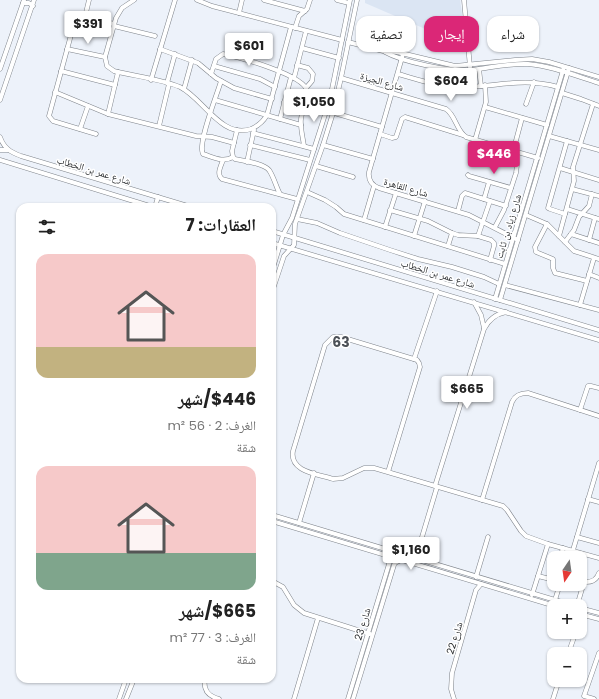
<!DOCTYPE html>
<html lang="ar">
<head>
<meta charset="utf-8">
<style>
  :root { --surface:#fff; --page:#f2f2f2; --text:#222; --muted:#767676; --accent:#db2777 }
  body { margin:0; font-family:Poppins,"Noto Naskh Arabic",sans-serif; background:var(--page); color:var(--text); direction:rtl; height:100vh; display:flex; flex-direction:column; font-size:15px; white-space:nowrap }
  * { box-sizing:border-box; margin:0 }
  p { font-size:13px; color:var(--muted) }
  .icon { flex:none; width:22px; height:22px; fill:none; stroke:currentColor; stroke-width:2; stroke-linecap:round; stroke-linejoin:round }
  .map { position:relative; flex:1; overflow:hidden; direction:ltr }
  .side { position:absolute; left:16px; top:203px; width:260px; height:480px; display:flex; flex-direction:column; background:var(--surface); border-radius:12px; box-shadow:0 1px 3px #0004; direction:rtl }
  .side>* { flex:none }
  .hud { position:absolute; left:288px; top:16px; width:251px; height:36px; direction:rtl; display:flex; gap:8px }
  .needle { width:26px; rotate:193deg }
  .fabs { position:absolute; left:547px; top:551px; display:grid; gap:8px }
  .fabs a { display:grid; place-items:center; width:40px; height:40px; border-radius:8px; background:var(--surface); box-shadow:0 1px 3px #0004; font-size:20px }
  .price { position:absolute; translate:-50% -34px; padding:0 9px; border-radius:4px; background:#fff; color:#222; font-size:13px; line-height:26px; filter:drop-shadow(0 1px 2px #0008) }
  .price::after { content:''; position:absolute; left:50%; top:24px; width:12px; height:9px; margin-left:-6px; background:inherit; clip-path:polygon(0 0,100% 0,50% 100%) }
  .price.active { background:var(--accent); color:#fff }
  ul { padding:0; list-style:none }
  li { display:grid; align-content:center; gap:8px; height:212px; padding:0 20px }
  li span { display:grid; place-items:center; height:124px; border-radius:12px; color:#555 }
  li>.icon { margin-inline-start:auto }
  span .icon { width:72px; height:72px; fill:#fffc; stroke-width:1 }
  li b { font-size:17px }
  h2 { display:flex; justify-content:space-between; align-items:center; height:48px; padding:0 20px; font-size:17px }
  .tag { padding:0 14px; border-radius:12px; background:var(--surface); box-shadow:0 1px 3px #0004; font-size:14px; line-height:36px }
  .tag.active { background:var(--accent); color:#fff }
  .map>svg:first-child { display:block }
</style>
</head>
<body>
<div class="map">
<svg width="599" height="699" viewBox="0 0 599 699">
  <rect width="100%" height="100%" fill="#edf2fa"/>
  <path fill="#dbe5f3" d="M365,0H460L464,28L430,31L365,3Z"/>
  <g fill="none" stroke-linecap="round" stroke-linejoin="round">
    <g stroke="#7f848b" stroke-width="5">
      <g id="minor">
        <path d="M89,0L84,21L78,33L77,34L72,33L71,35L49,116L53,121L96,134"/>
        <path d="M134,0L122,8L116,18L105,57L107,66L114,71C134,76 161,79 180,87C203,98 221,139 251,129C258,126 263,122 267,115L291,27"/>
        <path d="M197,0L212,6L342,40"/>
        <path d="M264,0L305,11"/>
        <path d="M337,0L349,3"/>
        <path d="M464,0L470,67"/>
        <path d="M23,3H29L33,6"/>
        <path d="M239,13L242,0"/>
        <path d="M85,17L114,24"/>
        <path d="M114,26L155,36"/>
        <path d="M295,28L299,16L307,9L310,0"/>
        <path d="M348,42L383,51L397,52L455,66L515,60L532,59L549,62L599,77"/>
        <path d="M302,48L339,58"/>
        <path d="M67,49L105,57"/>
        <path d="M160,49L198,63L216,78L234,88L272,99"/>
        <path d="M385,52C403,62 450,72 471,70C490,68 509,63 528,64C552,66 576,76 599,83"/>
        <path d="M403,54L369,172C368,180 371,185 379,188L469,215L518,240"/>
        <path d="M297,65L308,68L313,74L312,81L306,88"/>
        <path d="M214,66L260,79L275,87"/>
        <path d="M0,69L24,0"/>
        <path d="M479,69L481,86"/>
        <path d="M61,71L115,85"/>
        <path d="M211,74L216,59L223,54C238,57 305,75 307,91C308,100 302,110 301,119C300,127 303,138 304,146"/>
        <path d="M398,74C419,80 439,87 461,87C497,87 522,77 558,87"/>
        <path d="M294,78L306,31"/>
        <path d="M341,78L446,109C456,116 456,130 466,137L538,158"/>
        <path d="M151,80L175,0"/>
        <path d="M221,81C217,95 197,144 203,154C213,157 223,163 233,157"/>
        <path d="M167,83L175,54"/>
        <path d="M184,89L192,60"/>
        <path d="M55,92L108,114L196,136L212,137L234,143"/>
        <path d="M562,93L581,99L599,106"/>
        <path d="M0,100L34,0"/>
        <path d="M215,100L301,125"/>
        <path d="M284,102L304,108"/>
        <path d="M526,104L534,82"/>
        <path d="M485,107L547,125"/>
        <path d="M331,112L382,127"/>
        <path d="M108,114L118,72"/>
        <path d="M280,119L291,77"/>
        <path d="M159,126L169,84"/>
        <path d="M80,129L88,106"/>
        <path d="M237,130L232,151L233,157L235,159C244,161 263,163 269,170C274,177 276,187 280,194"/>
        <path d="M253,133L314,149"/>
        <path d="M380,134L392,138L396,137L402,119L405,117L463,135"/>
        <path d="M549,136L599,150"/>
        <path d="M0,137C4,148 10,152 21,156L191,207"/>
        <path d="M475,140L486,102L485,85"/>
        <path d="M250,145L310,160"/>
        <path d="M323,145L373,159"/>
        <path d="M0,150H8"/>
        <path d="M0,160L153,207"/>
        <path d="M223,160C221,166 216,174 222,179L297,199"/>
        <path d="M247,162L254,130"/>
        <path d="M316,166L353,177"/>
        <path d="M560,168L599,180"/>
        <path d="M468,175L469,176L511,188"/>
        <path d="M572,189L599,196"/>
        <path d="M307,192L325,200L336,207L344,214L505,264"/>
        <path d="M484,199L489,182"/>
        <path d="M155,207L158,197"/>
        <path d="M567,209L599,219"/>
        <path d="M390,210L428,221L452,233L458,235L478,236L491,240L494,243V246L490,260"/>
        <path d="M458,211L462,196L465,193L506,206"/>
        <path d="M565,214L550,209L548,208L567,141"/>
        <path d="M526,215L547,224L574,251L599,259"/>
        <path d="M297,219L317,223L340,233L390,250L418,259L452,267L484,277L499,284"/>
        <path d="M364,220L374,186"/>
        <path d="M547,224L535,247L536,252L553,259V268L555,273L587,281"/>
        <path d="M385,227L396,193"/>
        <path d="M495,227L504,210L516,173L517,165L514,148L522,118"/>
        <path d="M272,231L599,330"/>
        <path d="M571,234L599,243"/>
        <path d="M414,236L425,201"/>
        <path d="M478,236L490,201"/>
        <path d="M559,236L574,181L573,167L593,104"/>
        <path d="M589,240L595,218"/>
        <path d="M565,242L574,230L579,217L589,206L592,194"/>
        <path d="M272,243L599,340"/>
        <path d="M448,246L452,233"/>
        <path d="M272,271L283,235L292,218L330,99L350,0"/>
        <path d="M589,274L599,278"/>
        <path d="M505,285L599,310"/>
        <path d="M272,292L284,256L294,245L295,224L323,145L333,113L341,78L357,0"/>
        <path d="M495,299L564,67"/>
        <path d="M500,300L569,68"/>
        <path d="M474,302L481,315L484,328"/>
        <path d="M580,305L594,258"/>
        <path d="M414,359L437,291"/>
        <path d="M580,410L588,386H591L599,388"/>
        <path d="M388,472L420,367L419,363L417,360L341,337H333L325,345L293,451C289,472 318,474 333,479L343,478L364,468H374L503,506L507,510L521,531L526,536L548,544L599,558"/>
        <path d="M435,486L484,329C489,319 496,314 506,312"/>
        <path d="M588,499L599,502"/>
        <path d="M482,500L512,402C515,395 520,393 528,393L599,416"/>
        <path d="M272,515L575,606"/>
        <path d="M272,521L555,606"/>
        <path d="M299,523L314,473"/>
        <path d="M577,537L599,543"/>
        <path d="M573,550L599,463"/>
        <path d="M560,558L563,548"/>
        <path d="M420,560L419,553V547L437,487"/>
        <path d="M538,576L554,580"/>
        <path d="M476,577L488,537"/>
        <path d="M272,581L283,587L294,605L304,613L370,634"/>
        <path d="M580,581C588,583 596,582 599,573"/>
        <path d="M532,595L548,544"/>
        <path d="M555,600L560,584"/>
        <path d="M577,606L584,582"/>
        <path d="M580,608L599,613"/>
        <path d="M580,614L599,619"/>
        <path d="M568,654L576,632"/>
        <path d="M205,679C203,690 208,696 219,699"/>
        <path d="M119,699L126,679"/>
        <path d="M126,699L134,679"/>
        <path d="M294,699L318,618"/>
        <path d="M348,699L389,564V560L386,556"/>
        <path d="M353,699L394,565L395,563L401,560"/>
        <path d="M454,699L451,689L452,673L476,590L481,584"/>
        <path d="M553,699L559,680"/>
        <path d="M594,699L584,696L599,653"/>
      </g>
    </g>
    <use href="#minor" stroke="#fff" stroke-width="4"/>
  </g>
  <g text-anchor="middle" stroke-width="3" stroke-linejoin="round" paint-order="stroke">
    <g font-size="10" fill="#26292c" stroke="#fff">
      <text transform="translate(382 81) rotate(16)" y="4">شارع الجيزة</text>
      <text transform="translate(94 170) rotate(17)" y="4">شارع عمر بن الخطاب</text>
      <text transform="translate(406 187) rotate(16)" y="4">شارع القاهرة</text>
      <text transform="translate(508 226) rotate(-73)" y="4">شارع زياد بن ثابت</text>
      <text transform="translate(438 273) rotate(17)" y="4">شارع عمر بن الخطاب</text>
      <text transform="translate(362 624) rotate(-73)" y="4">شارع 23</text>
      <text transform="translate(454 638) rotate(-73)" y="4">شارع 22</text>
    </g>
    <g font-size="14" font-weight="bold" fill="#4c5157" stroke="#fff">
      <text x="341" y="347">63</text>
    </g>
  </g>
</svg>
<div class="fabs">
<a><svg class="needle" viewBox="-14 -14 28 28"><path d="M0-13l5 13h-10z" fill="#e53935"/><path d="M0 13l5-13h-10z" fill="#767676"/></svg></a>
<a>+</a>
<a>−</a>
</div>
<b class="price" style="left:88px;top:45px">$391</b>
<b class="price" style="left:249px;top:67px">$601</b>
<b class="price" style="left:451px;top:102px">$604</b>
<b class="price" style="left:314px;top:123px">$1,050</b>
<b class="price active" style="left:494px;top:175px">$446</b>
<b class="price" style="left:467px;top:410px">$665</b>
<b class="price" style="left:411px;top:571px">$1,160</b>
<div class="hud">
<a class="tag">شراء</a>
<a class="tag active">إيجار</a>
<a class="tag">تصفية</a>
</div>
<section class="side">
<h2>العقارات: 7<svg class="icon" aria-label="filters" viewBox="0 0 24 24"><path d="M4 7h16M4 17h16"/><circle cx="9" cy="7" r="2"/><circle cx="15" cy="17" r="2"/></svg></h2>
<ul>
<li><span style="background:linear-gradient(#f6c9c9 75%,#c2b280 0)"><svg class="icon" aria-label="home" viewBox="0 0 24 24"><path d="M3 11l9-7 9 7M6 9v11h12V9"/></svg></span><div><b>$446/شهر</b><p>الغرف: 2 · 56 m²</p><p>شقة</p></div></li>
<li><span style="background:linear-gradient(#f6c9c9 70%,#7fa58c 0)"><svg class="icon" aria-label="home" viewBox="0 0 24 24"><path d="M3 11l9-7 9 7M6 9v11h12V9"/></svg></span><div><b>$665/شهر</b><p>الغرف: 3 · 77 m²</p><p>شقة</p></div></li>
</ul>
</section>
</div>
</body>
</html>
